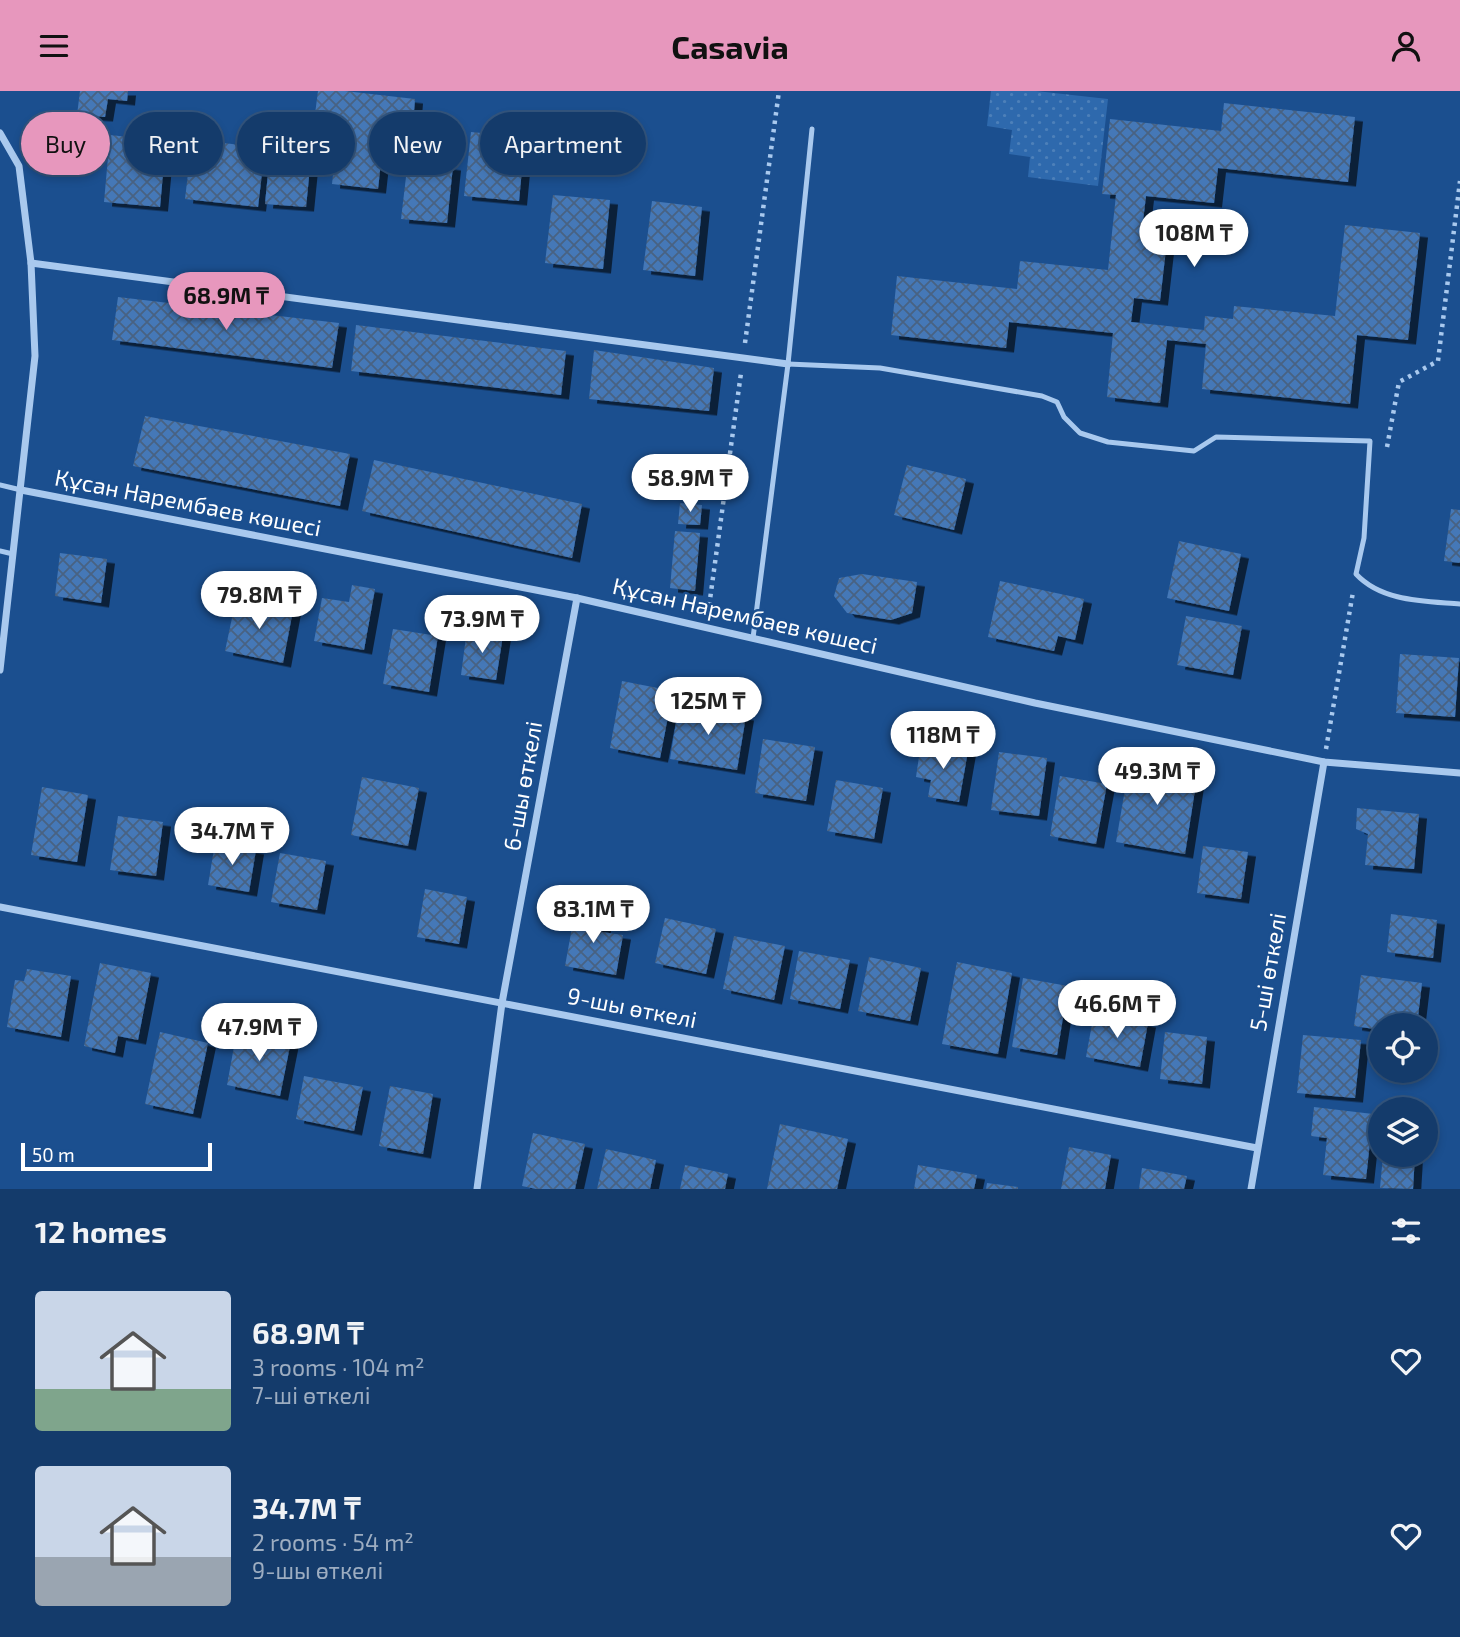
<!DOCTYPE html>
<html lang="en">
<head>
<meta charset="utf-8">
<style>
  :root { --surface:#143b6b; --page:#1d4271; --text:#f1f3f6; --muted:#9dadc1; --line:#33557e; --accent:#e797bd }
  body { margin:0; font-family:"Exo 2",sans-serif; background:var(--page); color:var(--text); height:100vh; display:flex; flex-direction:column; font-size:26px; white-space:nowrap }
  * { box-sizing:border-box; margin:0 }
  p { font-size:23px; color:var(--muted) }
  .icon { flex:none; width:38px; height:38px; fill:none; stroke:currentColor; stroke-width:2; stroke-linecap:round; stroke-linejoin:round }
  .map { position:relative; height:1098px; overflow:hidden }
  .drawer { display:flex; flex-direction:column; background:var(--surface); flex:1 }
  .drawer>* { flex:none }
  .banner { position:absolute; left:21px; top:21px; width:700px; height:63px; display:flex; gap:14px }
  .tools { position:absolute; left:1368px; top:922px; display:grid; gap:14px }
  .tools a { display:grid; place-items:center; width:70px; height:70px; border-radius:50%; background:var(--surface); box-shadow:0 4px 10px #0003,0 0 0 2px var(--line); font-size:35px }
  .scale { position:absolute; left:21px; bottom:18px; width:191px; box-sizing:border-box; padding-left:7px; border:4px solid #fff; border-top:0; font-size:19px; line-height:24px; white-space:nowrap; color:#fff; -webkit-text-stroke:5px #1b4f8f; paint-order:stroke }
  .price { position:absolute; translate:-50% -60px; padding:0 16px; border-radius:24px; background:#fff; color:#222; font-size:23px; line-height:46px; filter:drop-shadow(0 2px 4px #0008) }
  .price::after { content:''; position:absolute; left:50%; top:42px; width:21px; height:16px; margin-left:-10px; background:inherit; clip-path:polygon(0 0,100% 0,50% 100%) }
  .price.active { background:var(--accent); color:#111 }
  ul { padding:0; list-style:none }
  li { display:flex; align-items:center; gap:21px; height:175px; padding:0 35px }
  li span { display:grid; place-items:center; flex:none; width:196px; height:140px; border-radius:7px; color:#555 }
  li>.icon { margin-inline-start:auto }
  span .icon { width:84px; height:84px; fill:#fffc; stroke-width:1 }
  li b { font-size:30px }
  h2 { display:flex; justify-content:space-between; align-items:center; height:84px; padding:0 35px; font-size:30px }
  .pill { padding:0 24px; border-radius:32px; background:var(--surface); box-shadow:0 4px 10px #0003,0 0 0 2px var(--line); font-size:24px; line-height:63px }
  .pill.active { background:var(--accent); color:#111 }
  header { display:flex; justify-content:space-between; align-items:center; height:91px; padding:0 35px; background:var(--accent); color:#111; font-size:32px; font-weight:700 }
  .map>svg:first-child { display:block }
</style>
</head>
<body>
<header><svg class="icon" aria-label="menu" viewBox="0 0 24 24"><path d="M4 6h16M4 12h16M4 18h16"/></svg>Casavia<svg class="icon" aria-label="person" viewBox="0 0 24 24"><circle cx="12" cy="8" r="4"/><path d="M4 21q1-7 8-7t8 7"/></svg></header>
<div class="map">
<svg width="1460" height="1098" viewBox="0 0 1460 1098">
  <defs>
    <pattern id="grass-dots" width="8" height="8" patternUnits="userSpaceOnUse" patternTransform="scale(1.75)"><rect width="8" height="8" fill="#2e69ad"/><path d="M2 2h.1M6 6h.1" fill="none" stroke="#4d80b9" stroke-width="1.8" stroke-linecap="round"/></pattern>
    <pattern id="building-cross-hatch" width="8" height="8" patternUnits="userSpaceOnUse" patternTransform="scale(1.75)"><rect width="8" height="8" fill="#4478b7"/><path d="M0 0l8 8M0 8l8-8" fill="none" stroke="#486282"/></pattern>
    <filter id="shadow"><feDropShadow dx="8" dy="4.5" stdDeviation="0" flood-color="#0009"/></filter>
  </defs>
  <rect width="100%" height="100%" fill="#1b4f8f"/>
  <path fill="url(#grass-dots)" d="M991,0H1036L1108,8L1098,95L1028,86L1030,66L1009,63L1012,39L987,35Z"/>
  <g fill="url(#building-cross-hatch)" filter="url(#shadow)">
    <path d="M80,0H128L127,10L108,8L105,26L77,24Z"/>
    <path d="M318,0H345L415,8L412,47L384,44L378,98L332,93L339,26L315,23Z"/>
    <path d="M1224,12L1355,26L1348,91L1218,77L1214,112L1146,105L1143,130L1169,132L1160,210L1134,207L1131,231L1204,239L1205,225L1233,228L1234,215L1335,225L1345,134L1420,142L1408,249L1357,244L1350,313L1202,298L1206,253L1167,249L1160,312L1107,306L1113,242L1009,231L1006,257L891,244L897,185L1017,198L1020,170L1108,179L1116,104L1102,103L1110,28L1221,40Z"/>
    <path d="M471,41L525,46L519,110L464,105Z"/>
    <path d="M110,44L166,50L160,116L104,111Z"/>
    <path d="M192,48L265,57L258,116L185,108Z"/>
    <path d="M270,62L311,66L306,116L265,113Z"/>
    <path d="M408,69L453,75L447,132L401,128Z"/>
    <path d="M553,104L610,109L603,178L545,172Z"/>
    <path d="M652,110L702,116L695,185L643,179Z"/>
    <path d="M118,206L339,232L332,277L112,249Z"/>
    <path d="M356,234L566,260L561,304L351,280Z"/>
    <path d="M594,259L714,277L709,320L589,308Z"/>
    <path d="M145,325L350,363L340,415L133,375Z"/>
    <path d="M374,369L582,413L572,467L362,420Z"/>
    <path d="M907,374L966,388L954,439L894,424Z"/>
    <path d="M680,412L702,414L700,434L678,433Z"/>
    <path d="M1451,418L1460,419V472L1444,470Z"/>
    <path d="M675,440L700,442L695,500L670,497Z"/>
    <path d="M1179,450L1241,463L1229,520L1167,507Z"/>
    <path d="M60,462L107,468L101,512L55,505Z"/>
    <path d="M862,483L917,491L912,522L891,529L847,522L834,505L839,487Z"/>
    <path d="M1000,490L1084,508L1075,549L1058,545L1054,560L988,546Z"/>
    <path d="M352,494L375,498L364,559L314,550L322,507L349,511Z"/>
    <path d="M236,508L293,519L283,572L225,560Z"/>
    <path d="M1186,525L1242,535L1233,584L1177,574Z"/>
    <path d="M393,538L438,545L429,601L383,593Z"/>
    <path d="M467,538L503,544L496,589L461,584Z"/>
    <path d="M1400,563L1459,567L1455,626L1396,622Z"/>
    <path d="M622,590L673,600L660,667L610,657Z"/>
    <path d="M679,614L746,625L737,679L670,668Z"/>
    <path d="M763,648L815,656L806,710L755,702Z"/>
    <path d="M921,652L968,660L959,711L928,706L931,689L916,686Z"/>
    <path d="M999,661L1047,667L1039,725L991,719Z"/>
    <path d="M1130,669L1198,680L1185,763L1116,751Z"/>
    <path d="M1060,685L1107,693L1096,753L1050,745Z"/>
    <path d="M362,686L419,697L408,755L351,744Z"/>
    <path d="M836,689L883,697L874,748L827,740Z"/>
    <path d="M42,696L88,704L77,771L31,764Z"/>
    <path d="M1357,717L1419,723L1414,778L1365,774L1368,743L1356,738Z"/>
    <path d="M118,725L163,731L156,785L110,779Z"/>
    <path d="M215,752L256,759L249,801L208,794Z"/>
    <path d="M1203,755L1248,761L1241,808L1197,802Z"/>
    <path d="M280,762L326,770L317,819L271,811Z"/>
    <path d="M425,798L467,806L459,853L417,846Z"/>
    <path d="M575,820L605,825L602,841L623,844L616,884L565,875Z"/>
    <path d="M1391,823L1437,829L1433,867L1387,861Z"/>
    <path d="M665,827L716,838L706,883L655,872Z"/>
    <path d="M734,845L785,855L774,909L723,898Z"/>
    <path d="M799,860L850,869L840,918L790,908Z"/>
    <path d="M869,866L921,877L910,930L858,920Z"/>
    <path d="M957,871L1012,882L998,963L942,953Z"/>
    <path d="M100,872L151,882L138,949L118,945L115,962L84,955Z"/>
    <path d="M27,878L71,885L61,946L7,936L15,889L24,890Z"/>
    <path d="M1361,884L1422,892L1417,934H1381V939L1354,935Z"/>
    <path d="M1023,887L1068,895L1057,964L1012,956Z"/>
    <path d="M1094,922L1148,932L1140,976L1086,966Z"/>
    <path d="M237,939L291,950L280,1005L227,994Z"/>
    <path d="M160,941L208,952L193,1023L145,1013Z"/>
    <path d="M1165,941L1207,946L1202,993L1160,988Z"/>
    <path d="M1303,944L1361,949L1355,1007L1297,1002Z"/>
    <path d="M304,985L363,996L354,1040L296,1028Z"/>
    <path d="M390,995L433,1003L423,1063L379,1055Z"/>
    <path d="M1314,1016L1373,1023L1366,1088L1323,1084L1327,1047L1311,1045Z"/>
    <path d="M780,1033L848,1048L837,1098H767Z"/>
    <path d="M533,1042L585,1053L575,1098H536L522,1095Z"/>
    <path d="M1069,1056L1111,1064L1105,1098H1061Z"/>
    <path d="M606,1058L656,1069L650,1098H597Z"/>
    <path d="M1383,1064H1415L1413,1098L1380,1097Z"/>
    <path d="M685,1074L728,1083L725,1098H680Z"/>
    <path d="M918,1074L977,1084L974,1098H914Z"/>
    <path d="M1142,1077L1187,1085L1184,1098H1139Z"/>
    <path d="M987,1092L1018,1096V1098H986Z"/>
  </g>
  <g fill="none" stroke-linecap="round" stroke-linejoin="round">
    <g stroke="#a9c9ee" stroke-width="4.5" stroke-dasharray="3.5 5" stroke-linecap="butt">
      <path d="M745,252L779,0"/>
      <path d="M1387,356L1399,291L1438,270L1460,90"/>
      <path d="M708,523L741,282"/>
      <path d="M1326,658L1353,501"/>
    </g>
    <g stroke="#a9c9ee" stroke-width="5">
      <path d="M788,273L880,277L1042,305L1057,311L1064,326L1080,342L1108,351L1194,360L1216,346L1370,350L1364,447L1356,483C1382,511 1425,510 1460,513"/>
      <path d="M0,394L21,399"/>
      <path d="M0,460L13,463"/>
      <path d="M753,547L788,273L812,38"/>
    </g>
    <g stroke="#a9c9ee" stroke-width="7">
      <path d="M0,42L19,75L31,172L35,265L0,579"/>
      <path d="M31,172L788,273"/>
      <path d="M21,399L577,507L1035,612L1324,671L1460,682"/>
      <path d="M0,816L1257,1057"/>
      <path d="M477,1098L502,912L577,507"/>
      <path d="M1251,1098L1324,671"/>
    </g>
  </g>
  <g text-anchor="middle" stroke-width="5" stroke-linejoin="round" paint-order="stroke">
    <g font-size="23" fill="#fff" stroke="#1b4f8f">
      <text transform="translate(188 412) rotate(11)" y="8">Құсан Нарембаев көшесі</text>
      <text transform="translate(745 525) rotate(13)" y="8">Құсан Нарембаев көшесі</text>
      <text transform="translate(523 695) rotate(-80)" y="8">6-шы өткелі</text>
      <text transform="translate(1268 881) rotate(-80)" y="8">5-ші өткелі</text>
      <text transform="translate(632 917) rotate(11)" y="8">9-шы өткелі</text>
    </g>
  </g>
</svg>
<div class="tools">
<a><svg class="icon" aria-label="locate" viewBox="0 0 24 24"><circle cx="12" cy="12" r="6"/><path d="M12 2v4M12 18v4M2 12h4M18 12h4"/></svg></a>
<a><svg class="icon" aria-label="layers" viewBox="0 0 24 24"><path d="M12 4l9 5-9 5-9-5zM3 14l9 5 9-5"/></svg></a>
</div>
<div class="scale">50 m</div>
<b class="price" style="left:1194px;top:178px">108M ₸</b>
<b class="price active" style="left:226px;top:241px">68.9M ₸</b>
<b class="price" style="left:690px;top:423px">58.9M ₸</b>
<b class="price" style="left:259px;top:540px">79.8M ₸</b>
<b class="price" style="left:482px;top:564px">73.9M ₸</b>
<b class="price" style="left:708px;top:646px">125M ₸</b>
<b class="price" style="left:943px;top:680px">118M ₸</b>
<b class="price" style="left:1157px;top:716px">49.3M ₸</b>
<b class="price" style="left:232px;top:776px">34.7M ₸</b>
<b class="price" style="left:593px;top:854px">83.1M ₸</b>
<b class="price" style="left:1117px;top:949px">46.6M ₸</b>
<b class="price" style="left:259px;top:972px">47.9M ₸</b>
<div class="banner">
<a class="pill active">Buy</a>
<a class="pill">Rent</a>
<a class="pill">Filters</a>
<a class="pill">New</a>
<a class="pill">Apartment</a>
</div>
</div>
<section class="drawer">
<h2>12 homes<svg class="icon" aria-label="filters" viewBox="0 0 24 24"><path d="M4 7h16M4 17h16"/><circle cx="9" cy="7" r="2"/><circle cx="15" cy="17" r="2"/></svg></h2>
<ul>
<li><span style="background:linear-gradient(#c9d6e8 70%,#7fa58c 0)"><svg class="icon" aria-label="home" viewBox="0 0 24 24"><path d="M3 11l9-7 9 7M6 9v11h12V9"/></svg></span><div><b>68.9M ₸</b><p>3 rooms · 104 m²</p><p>7-ші өткелі</p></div><svg class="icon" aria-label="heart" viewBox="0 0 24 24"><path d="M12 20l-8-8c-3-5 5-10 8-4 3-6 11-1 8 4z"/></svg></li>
<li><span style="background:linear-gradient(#c9d6e8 65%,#9aa5b1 0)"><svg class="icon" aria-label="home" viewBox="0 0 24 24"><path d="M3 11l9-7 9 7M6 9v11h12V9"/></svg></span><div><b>34.7M ₸</b><p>2 rooms · 54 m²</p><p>9-шы өткелі</p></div><svg class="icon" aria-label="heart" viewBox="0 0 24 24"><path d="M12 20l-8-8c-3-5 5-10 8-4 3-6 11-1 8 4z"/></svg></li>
</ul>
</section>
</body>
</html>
